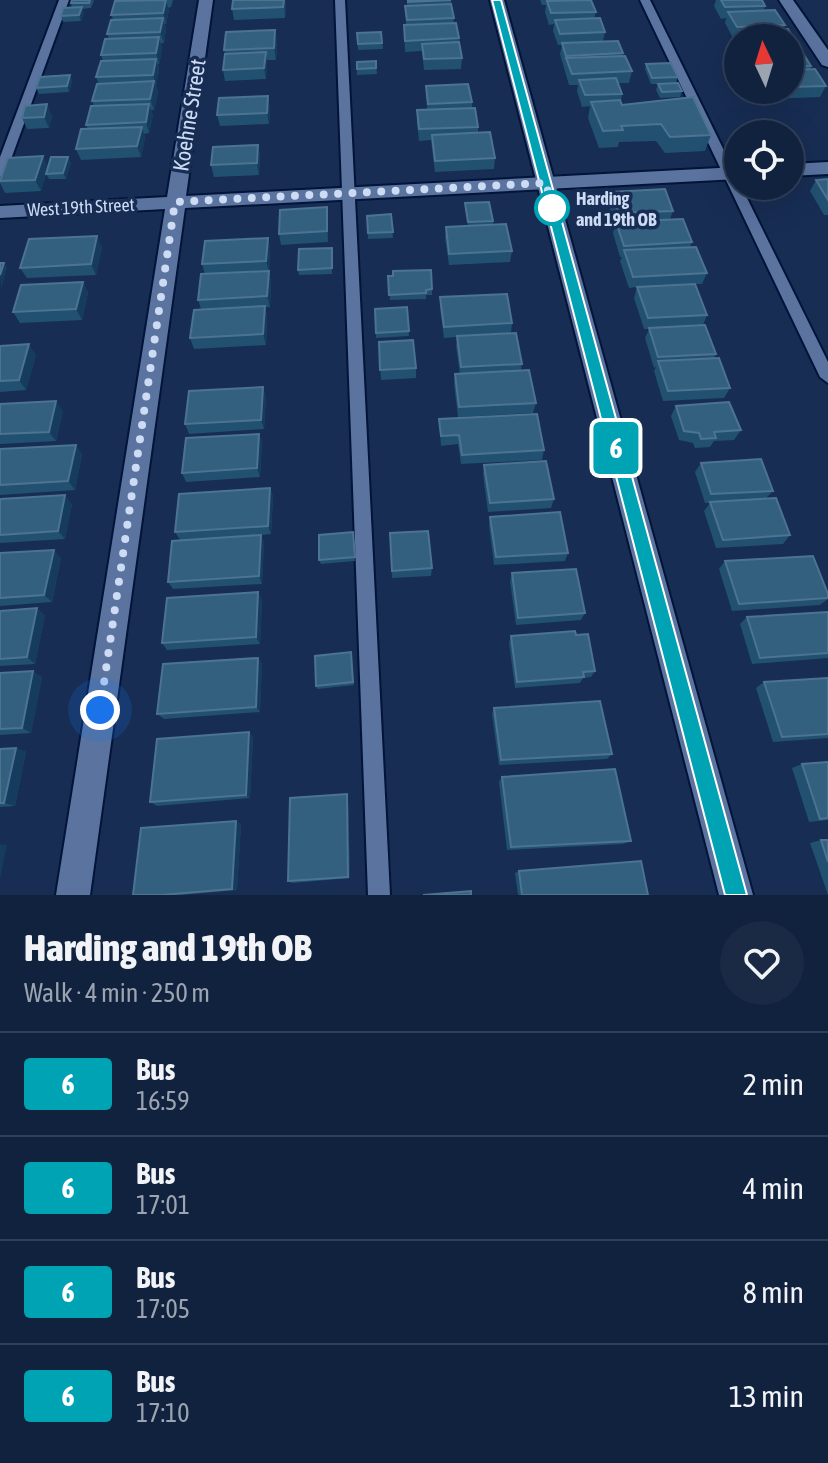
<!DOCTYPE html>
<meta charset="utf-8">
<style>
body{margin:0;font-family:"Asap Condensed",sans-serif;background:#1a2a45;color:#f1f3f6;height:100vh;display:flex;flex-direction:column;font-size:30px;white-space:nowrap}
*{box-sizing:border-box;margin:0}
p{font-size:26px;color:#9ca4b0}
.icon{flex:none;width:44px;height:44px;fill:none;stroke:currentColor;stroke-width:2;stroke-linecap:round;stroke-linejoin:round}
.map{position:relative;height:895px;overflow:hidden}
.details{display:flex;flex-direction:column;background:#11223e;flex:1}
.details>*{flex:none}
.badge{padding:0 16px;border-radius:6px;font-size:28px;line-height:52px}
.needle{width:52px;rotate:356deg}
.buttons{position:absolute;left:724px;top:24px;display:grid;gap:16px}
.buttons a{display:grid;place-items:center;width:80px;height:80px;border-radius:50%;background:#11223e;box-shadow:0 8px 32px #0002,0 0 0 2px #303f58;font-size:40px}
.you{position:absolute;width:40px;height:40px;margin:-20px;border:6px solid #fff;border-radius:50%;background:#1a73e8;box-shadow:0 0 0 12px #1a73e833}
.map>.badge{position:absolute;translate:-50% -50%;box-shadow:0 0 0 4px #fff}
.round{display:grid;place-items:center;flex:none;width:84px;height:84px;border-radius:42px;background:#1a2a45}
.headline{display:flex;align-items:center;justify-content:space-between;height:136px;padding:0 24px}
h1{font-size:38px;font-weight:800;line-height:60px}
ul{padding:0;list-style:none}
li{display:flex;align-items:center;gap:24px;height:104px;padding:0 24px;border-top:2px solid #303f58}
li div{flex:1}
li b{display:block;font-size:30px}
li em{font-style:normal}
li .badge{min-width:88px;font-weight:700;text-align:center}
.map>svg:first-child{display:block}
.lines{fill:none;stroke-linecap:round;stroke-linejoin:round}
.lane-casing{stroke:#021438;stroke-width:4}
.street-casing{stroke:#021438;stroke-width:4}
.secondary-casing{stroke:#021438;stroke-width:4}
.lane{fill:#5a739f;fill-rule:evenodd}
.street{fill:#5a739f;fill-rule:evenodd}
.secondary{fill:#5a739f;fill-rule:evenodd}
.wall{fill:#215070}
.shaded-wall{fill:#153c5e}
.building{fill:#33607e;stroke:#4c7391;stroke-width:2}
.line{fill:#00a3b4;stroke:#fff;stroke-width:2}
.walk{stroke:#cddcf4;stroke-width:8;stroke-dasharray:0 14.4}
.stop-dot{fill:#fff;stroke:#00a3b4;stroke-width:4}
.labels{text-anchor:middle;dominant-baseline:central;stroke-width:7;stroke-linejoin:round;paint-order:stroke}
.far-stop-label{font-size:18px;font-weight:bold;fill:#cddcf4;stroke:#172d53;text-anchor:start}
.far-street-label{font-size:18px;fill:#cddcf4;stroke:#172d53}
.street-label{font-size:22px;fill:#cddcf4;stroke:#172d53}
</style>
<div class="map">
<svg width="828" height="895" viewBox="0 0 828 895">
<rect width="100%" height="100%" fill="#172d53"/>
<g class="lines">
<defs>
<g id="lane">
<polygon points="59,0 69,0 6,173 0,177 0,157"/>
<polygon points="335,0 345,0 390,895 368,895"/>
<polygon points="640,0 650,0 738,179 738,186 741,186 828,362 828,383 820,377"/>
</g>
<g id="street">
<polygon points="199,0 213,0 186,196 738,167 738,179 185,208 90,895 56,895 165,209 0,218 0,206 167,197"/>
<polygon points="779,0 793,0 828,50 828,67 822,65"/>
<polygon points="828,162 828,174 790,176 790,164"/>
</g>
<polygon id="secondary" points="490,0 504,0 753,895 719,895"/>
</defs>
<use href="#lane" class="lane-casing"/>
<use href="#street" class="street-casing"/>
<use href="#secondary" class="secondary-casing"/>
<use href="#lane" class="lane"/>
<use href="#street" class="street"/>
<use href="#secondary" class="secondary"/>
</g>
<g class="wall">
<polygon points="94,0 91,8 82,9 84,13 81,21 63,22 61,16 72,8 71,3"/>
<polygon points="118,0 173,0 171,7 168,8 169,10 166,24 165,24 166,29 164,43 161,43 162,49 159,64 158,64 159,70 156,86 158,93 154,110 151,110 153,115 149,133 144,134 145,138 141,157 81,160 76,149 88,129 86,125 94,106 92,101 99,84 96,77 103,61 101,55 109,39 107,34 113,19 111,15"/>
<polygon points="284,0 285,0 286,4 285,18 234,20 232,9"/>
<polygon points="407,0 451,0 454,23 459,38 462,58 461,69 424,70 422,51 405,52 404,25 406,25 405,6 407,5"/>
<polygon points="540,0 591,0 596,12 594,19 605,32 603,41 623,53 623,56 632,71 629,83 618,83 622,94 621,101 622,105 711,135 705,151 665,153 656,141 619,142 618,147 599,148 588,118 590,106 582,107 577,91 578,85 569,85 560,54 562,45 558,45 553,31 554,24 549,25 545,12 546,5 542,5"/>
<polygon points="716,0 762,0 765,6 764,10 785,25 784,29 798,45 796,50 811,66 810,70 826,86 820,97 769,99 764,90 790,90 790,38 738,38 738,45 736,42 738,38 733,38 725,23 726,18 721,19 714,6"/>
<polygon points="381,32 383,49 358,50 357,33"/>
<polygon points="277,42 276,60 267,60 266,79 225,81 223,70 225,54 224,50"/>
<polygon points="376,61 377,74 357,75 357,62"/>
<polygon points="646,64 678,77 676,83 682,91 680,97 660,98 656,90 658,84 651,84 645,69"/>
<polygon points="70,75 72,81 69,92 39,94 36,88"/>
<polygon points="426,86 472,102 472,108 478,127 478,133 495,158 494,169 435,172 431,140 419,141 417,122 417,110 427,110"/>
<polygon points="270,107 269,124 220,126 217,115"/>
<polygon points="52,116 49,128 27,129 22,118"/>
<polygon points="258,145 260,156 259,175 214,177 211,165"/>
<polygon points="71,162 66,179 49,179 46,174 41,191 5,193 0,183 0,179"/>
<polygon points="828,179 828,215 824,215 810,191 816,180"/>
<polygon points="611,192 673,211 670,219 692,242 690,247 707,273 702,284 696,284 707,315 703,325 716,354 714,358 730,388 724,398 663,401 654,371 656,367 654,368 645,338 649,329 644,329 634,298 637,287 629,288 620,261 622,257 620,257 613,233 615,224 608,203"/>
<polygon points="465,203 493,221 493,225 512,251 510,262 449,265 445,238 446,227 468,226"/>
<polygon points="327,207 328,242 281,245 279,234"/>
<polygon points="391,214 393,238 368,239 367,216"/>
<polygon points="268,238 270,249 269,272 271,282 270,307 265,307 267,317 266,345 194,349 190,338 201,309 198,300 205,274 202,264"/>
<polygon points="102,247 96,275 27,278 20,268"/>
<polygon points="332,253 332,274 299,275 298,270"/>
<polygon points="388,276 432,289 432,295 426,295 426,299 390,300"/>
<polygon points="83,282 88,293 82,320 20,323 13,312"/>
<polygon points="440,297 512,323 511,333 522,364 521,370 536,403 533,413 458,417 454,384 455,374 460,374 456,346 457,337 444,338 440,308"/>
<polygon points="407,307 409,336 376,338 375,309"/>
<polygon points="379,342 416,368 416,378 381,380"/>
<polygon points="0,346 36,355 26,390 0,392"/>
<polygon points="263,387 266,397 264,429 189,434 185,424"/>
<polygon points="0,404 63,411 56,441 0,444"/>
<polygon points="676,406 741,430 734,440 714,441 710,447 695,448 693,443 679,440 671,416"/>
<polygon points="439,419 544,450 542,460 461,464 458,444 441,446"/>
<polygon points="259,434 262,443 260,477 186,482 182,473"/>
<polygon points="0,449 82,454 75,490 0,495"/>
<polygon points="701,463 773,491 766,498 790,535 783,544 716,548 704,511 710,503 705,503 695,472"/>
<polygon points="484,465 554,499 551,508 488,512 483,474"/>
<polygon points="270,488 273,497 271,534 261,535 264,543 262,584 173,589 168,582 180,540 175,532"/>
<polygon points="0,499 72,504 65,539 0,543"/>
<polygon points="490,517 568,553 565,561 494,565 489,525"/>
<polygon points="353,532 355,561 321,564 319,560"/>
<polygon points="390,533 432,568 431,576 392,578"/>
<polygon points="0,553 61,558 52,602 0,606"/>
<polygon points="725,561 828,594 828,599 820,605 732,611 719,569"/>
<polygon points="512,573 585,613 581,620 516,625 510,581"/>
<polygon points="262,599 260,644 167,650 162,643"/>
<polygon points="0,611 45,615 35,664 0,666"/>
<polygon points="828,612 828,658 752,664 740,624 747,617"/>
<polygon points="576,635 595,671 591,677 583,678 580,683 515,688 509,643 511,636"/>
<polygon points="351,656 354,685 317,689 316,686"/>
<polygon points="258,658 262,664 260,712 164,719 157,714"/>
<polygon points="0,673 42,677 31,733 0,735"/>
<polygon points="828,678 828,738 773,742 756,688 764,682"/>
<polygon points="494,708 612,754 607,759 499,765 492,714"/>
<polygon points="249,732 253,737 250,798 157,806 150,802"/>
<polygon points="16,748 26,752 15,806 0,807 0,749"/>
<polygon points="828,762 828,820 809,822 792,768 802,764"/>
<polygon points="502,777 631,841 623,844 507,850 499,782"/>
<polygon points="347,794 348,798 350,878 292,883 288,881"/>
<polygon points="236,821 241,824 237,890 180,895 133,895"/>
<polygon points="821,840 828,840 828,895 810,843"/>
<polygon points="519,871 648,895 518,895 515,873"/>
</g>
<g class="shaded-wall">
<polygon points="166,0 169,10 166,24 163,13"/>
<polygon points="284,0 285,0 286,4 285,18"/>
<polygon points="82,7 84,13 81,21 79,15"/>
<polygon points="163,18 166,29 164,43 160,32"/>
<polygon points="275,30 277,42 276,60 274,48"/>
<polygon points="159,37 162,49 159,64 156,53"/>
<polygon points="266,52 267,63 266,79 264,68"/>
<polygon points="156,59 159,70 156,86 153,75"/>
<polygon points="70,75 72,81 69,92 67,86"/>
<polygon points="154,81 158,93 154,110 150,99"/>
<polygon points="268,96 270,107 269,124 267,113"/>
<polygon points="47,104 52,116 49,128 44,117"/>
<polygon points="149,104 153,115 149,133 146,122"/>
<polygon points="142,127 145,138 141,157 137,146"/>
<polygon points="258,145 260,156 259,175 257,163"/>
<polygon points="43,156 48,167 41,191 35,180"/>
<polygon points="68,157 71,162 66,179 63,173"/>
<polygon points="97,236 102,247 96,275 91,264"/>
<polygon points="268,238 270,249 269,272 271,282 270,307 267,296 269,271 266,261"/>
<polygon points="4,263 7,268 1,289 0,275"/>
<polygon points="83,282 88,293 82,320 76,309"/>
<polygon points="265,306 267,317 266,345 263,334"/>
<polygon points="29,344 36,355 26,390 19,380"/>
<polygon points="263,387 266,397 264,429 261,420"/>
<polygon points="56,401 63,411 56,441 49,432"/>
<polygon points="259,434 262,443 260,477 257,468"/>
<polygon points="76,445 82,454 75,490 68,481"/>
<polygon points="270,488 273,497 271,534 268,526"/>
<polygon points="65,495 72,504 65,539 58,531"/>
<polygon points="261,535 264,543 262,584 259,576"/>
<polygon points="54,550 61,558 52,602 44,595"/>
<polygon points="258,592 262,599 260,644 256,637"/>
<polygon points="37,608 45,615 35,664 27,657"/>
<polygon points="258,658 262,664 260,712 256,707"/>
<polygon points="33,671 42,677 31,733 22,728"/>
<polygon points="249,732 253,737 250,798 246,795"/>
<polygon points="16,748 26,752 15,806 4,803"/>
<polygon points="347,794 348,798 350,878 348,877"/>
<polygon points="236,821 241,824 237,890 232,889"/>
<polygon points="0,844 7,845 0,879"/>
</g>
<g class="building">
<polygon points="72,0 90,0 89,3 71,3"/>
<polygon points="166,0 163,13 111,15 115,1"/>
<polygon points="233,0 284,0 283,7 232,9"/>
<polygon points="408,0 451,0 408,2"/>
<polygon points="591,0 596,12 551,13 547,1"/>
<polygon points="721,0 762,0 765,6 725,7"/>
<polygon points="451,4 454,18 407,20 405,6"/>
<polygon points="82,7 79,15 61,16 63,8"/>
<polygon points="775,10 785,25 737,27 728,12"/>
<polygon points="163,18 160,32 107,34 111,20"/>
<polygon points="600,18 605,32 560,34 555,20"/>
<polygon points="456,23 459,38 405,41 404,25"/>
<polygon points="788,29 798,45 790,45 790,38 745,38 740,31"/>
<polygon points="275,30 274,48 224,50 226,32"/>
<polygon points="381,32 382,43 358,44 357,33"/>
<polygon points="159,37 156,53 101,55 105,39"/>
<polygon points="618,41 623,53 566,56 562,43"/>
<polygon points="459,42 462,58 424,59 422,44"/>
<polygon points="790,50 801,50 811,66 790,67"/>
<polygon points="266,52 264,68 223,70 225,54"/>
<polygon points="625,56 632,71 572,74 566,58"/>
<polygon points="156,59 153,75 96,77 101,61"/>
<polygon points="376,61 376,68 357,69 357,62"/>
<polygon points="671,63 678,77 652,78 646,64"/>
<polygon points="815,69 826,86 790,87 790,70"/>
<polygon points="70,75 67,86 36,88 40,77"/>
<polygon points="616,78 622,94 585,95 579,80"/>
<polygon points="154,81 150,99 92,101 97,84"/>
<polygon points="678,83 682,91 662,92 658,84"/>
<polygon points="468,84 472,102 428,104 426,86"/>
<polygon points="268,96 267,113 217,115 219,98"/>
<polygon points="693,97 711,135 670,137 661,124 621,126 623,130 603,131 591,102 620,100 622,105"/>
<polygon points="47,104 44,117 22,118 25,106"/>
<polygon points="149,104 146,122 86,125 91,106"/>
<polygon points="475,108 478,127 419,129 417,110"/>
<polygon points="142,127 137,146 76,149 81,129"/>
<polygon points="490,132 495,158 435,161 432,135"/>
<polygon points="258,145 257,163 211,165 213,147"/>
<polygon points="43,156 35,180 0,181 8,158"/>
<polygon points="51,157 68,157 63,173 46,174"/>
<polygon points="828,179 828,200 816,180"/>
<polygon points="665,189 673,211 618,213 611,192"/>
<polygon points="489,202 493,221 468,222 465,203"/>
<polygon points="327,207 327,231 279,234 280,210"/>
<polygon points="391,214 393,232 368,233 367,216"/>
<polygon points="683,219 692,242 624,246 616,222"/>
<polygon points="506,224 512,251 449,254 446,227"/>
<polygon points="97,236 91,264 20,268 29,239"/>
<polygon points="268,238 266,261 202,264 205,241"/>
<polygon points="696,247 707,273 633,277 624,250"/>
<polygon points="332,248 332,268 298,270 299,249"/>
<polygon points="0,263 4,263 0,275"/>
<polygon points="431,270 432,289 426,290 426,293 389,295 388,276 393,276 393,271"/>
<polygon points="269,271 267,296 198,300 201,274"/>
<polygon points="83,282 76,309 13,312 21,285"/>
<polygon points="695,284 707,315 648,318 637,287"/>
<polygon points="507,294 512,323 444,327 440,297"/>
<polygon points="265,306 263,334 190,338 194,310"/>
<polygon points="407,307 409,331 376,333 375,309"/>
<polygon points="705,325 716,354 658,357 649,328"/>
<polygon points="516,333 522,364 461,367 457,336"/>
<polygon points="413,340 416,368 380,370 379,342"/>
<polygon points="29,344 19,380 0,381 0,346"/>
<polygon points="719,358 730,388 668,391 658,361"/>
<polygon points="529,370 536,403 459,407 455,374"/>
<polygon points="263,387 261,420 185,424 189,391"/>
<polygon points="56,401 49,432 0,434 0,404"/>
<polygon points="729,402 741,430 714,432 716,438 701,439 699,433 684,431 676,406"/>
<polygon points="537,414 544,450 462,455 459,435 441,436 439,419"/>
<polygon points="259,434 257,468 182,473 186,438"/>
<polygon points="76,445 68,481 0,485 0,449"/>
<polygon points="761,459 773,491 711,494 701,463"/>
<polygon points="546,461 554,499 490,503 484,465"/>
<polygon points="270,488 268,526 175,532 179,494"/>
<polygon points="65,495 58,531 0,535 0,499"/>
<polygon points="776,498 790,535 723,540 710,502"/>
<polygon points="560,512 568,553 496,557 490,517"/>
<polygon points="428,531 432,568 392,571 390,533"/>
<polygon points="353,532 355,557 319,560 319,535"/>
<polygon points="261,535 259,576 168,582 172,541"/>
<polygon points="54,550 44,595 0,598 0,553"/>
<polygon points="813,556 828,594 828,598 739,604 725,561"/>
<polygon points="576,569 585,613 518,618 512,573"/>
<polygon points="258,592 256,637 162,643 167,598"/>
<polygon points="37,608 27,657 0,659 0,611"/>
<polygon points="828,612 828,653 760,658 747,617"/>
<polygon points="575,631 576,635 588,634 595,671 583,672 584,677 517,682 511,636"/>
<polygon points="351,652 353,682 316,686 315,656"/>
<polygon points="258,658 256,707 157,714 163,664"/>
<polygon points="33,671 22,728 0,729 0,673"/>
<polygon points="828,678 828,734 782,737 764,682"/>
<polygon points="600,701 612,754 501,760 494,708"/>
<polygon points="249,732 246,795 150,802 157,739"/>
<polygon points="16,748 4,803 0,803 0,749"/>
<polygon points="828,762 828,818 820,819 802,764"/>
<polygon points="615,769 631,841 511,847 502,777"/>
<polygon points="347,794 348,877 288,881 290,798"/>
<polygon points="236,821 232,889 161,895 133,895 141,828"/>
<polygon points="821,840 828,840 828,862"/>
<polygon points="641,861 648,895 522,895 519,871"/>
<polygon points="471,891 471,895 423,895"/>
</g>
<polygon class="line" points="492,0 501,0 747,895 725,895"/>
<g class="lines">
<polyline class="walk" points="100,710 175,202 546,183 552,208"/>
</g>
<circle class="stop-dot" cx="552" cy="208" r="16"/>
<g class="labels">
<g class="far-stop-label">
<text x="576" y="198">Harding<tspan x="576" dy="21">and 19th OB</tspan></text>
</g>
<g class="far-street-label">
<text transform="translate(81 207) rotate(-3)">West 19th Street</text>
</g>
<g class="street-label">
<text transform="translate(189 115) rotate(-81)">Koehne Street</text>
</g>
</g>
</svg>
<div class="buttons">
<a><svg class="needle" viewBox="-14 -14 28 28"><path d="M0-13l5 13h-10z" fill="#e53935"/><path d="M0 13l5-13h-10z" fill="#9ca4b0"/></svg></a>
<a><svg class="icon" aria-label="locate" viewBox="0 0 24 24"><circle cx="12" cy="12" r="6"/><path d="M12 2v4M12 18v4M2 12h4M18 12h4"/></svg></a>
</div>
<div class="you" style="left:100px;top:710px"></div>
<b class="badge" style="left:616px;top:448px;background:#00a3b4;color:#fff">6</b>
</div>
<section class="details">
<div class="headline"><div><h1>Harding and 19th OB</h1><p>Walk · 4 min · 250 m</p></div><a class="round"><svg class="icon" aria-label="heart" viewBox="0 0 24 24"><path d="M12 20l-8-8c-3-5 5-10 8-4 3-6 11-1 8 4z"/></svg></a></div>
<ul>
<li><span class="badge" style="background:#00a3b4;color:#fff">6</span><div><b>Bus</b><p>16:59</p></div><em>2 min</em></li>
<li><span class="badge" style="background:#00a3b4;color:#fff">6</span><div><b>Bus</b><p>17:01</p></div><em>4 min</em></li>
<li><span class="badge" style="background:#00a3b4;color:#fff">6</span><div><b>Bus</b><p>17:05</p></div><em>8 min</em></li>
<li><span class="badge" style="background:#00a3b4;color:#fff">6</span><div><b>Bus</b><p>17:10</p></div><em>13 min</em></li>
</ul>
</section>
